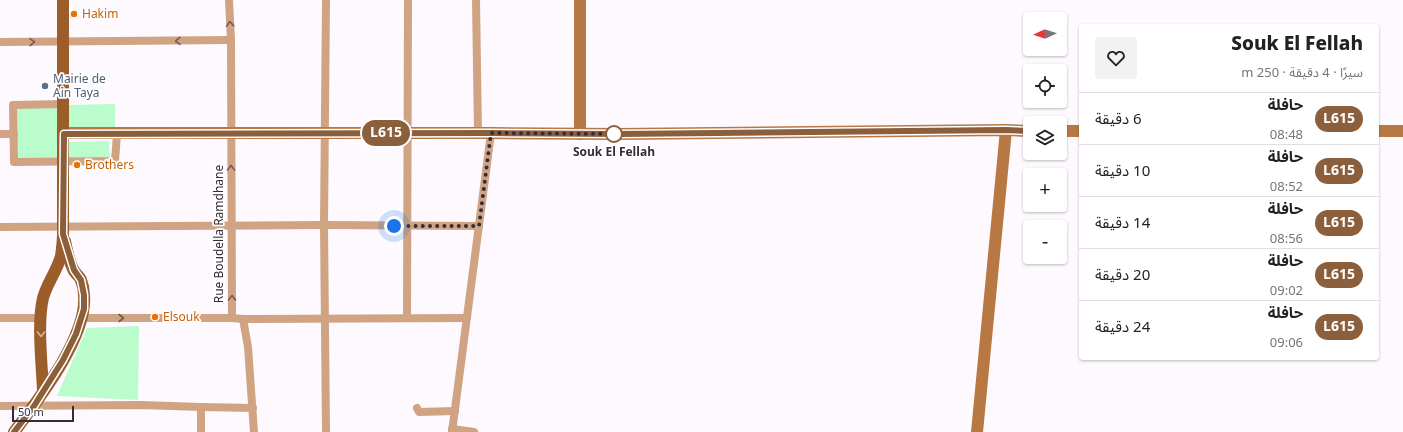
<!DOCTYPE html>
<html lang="ar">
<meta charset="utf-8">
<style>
body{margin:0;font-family:Georgia,"Noto Sans Arabic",serif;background:#f2f2f2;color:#222;direction:rtl;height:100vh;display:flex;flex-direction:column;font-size:15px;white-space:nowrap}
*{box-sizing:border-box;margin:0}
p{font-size:13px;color:#767676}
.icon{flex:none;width:22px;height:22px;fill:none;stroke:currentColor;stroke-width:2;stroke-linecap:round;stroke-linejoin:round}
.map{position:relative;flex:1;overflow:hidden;direction:ltr}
.sheet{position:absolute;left:1079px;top:24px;width:300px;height:336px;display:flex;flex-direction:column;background:#fff;border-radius:4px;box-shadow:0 1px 3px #0004;direction:rtl}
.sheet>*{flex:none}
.badge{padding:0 8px;border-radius:13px;font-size:14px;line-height:26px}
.needle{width:26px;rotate:267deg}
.fabs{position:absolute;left:1023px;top:12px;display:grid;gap:8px}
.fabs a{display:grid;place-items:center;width:44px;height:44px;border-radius:4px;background:#fff;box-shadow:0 1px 3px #0004;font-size:20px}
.scale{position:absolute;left:12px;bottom:10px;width:62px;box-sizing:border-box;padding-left:4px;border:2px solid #342c36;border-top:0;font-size:11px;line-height:14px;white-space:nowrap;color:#342c36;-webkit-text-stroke:3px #fff;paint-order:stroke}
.you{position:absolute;width:20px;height:20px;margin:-10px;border:3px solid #fff;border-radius:50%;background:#1a73e8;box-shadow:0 0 0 6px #1a73e833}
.map>.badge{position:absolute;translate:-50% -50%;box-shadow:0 0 0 2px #fff}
.round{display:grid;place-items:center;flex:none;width:42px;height:42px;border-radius:4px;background:#f2f2f2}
.summary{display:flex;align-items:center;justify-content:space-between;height:68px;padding:0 16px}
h1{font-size:19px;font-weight:800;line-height:30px}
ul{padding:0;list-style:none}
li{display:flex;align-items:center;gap:12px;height:52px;padding:0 16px;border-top:1px solid #e0e0e0}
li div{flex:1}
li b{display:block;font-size:15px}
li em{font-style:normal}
li .badge{min-width:44px;font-weight:700;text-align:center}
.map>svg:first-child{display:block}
.green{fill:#bbfccd}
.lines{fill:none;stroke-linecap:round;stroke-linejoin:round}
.street{stroke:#d0a382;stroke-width:8}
.secondary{stroke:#b87844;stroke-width:12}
.primary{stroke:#9b5d29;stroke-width:12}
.oneway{stroke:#725c54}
.oneway2{stroke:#d2b69f}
.line-casing{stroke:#fff;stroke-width:9}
.line{stroke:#8b5e3c;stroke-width:6}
.walk{stroke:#342c36;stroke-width:4;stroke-dasharray:0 7.2}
.food-dot{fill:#e8710a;stroke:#fff;stroke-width:1.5}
.service-dot{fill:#5c6f8a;stroke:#fff;stroke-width:1.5}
.stop-dot{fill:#fff;stroke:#8b5e3c;stroke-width:2}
.labels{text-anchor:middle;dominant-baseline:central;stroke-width:3.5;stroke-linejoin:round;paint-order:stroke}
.food-label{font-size:12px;fill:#c56008;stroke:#fff;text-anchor:start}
.service-label{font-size:12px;fill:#4e5e75;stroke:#fff;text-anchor:start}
.stop-label{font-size:12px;font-weight:bold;fill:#342c36;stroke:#fff}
.street-label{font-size:12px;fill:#342c36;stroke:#fff}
</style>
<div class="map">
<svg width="1403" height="432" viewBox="0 0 1403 432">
<rect width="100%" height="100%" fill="#fdf9fe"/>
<g class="green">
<polygon points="115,104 115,128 67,128 67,105"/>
<polygon points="57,106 58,159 17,160 16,107"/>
<polygon points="109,141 110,160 66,160 66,142"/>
<polygon points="139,326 138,400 57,396 87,328"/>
</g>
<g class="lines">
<g class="street">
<polyline points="326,0 324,225 326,432"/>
<polyline points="476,0 478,133"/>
<polyline points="0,42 231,40"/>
<polyline points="64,104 13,105 14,162 115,161 117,134"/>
<polyline points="0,134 14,134"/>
<polyline points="0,227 324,225 479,226"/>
<polyline points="0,318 41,318"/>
<polyline points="82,318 232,318 231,40 229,0"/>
<polyline points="232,318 243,319 467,318"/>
<polyline points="407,318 408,0"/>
<polyline points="243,319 248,347 254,432"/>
<polyline points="0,406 141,405 201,407 253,408"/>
<polyline points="417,408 419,412 455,411"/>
<polyline points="452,429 474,432"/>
<polyline points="201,432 201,407"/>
<polyline points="452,432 491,133"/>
</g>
<g class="secondary">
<polyline points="580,0 580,134"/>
<polyline points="1060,131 1081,131"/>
<polyline points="1377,131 1403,131"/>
<polyline points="64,133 491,133 618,134 1006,130 1030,131"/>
<polyline points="977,432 1006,130"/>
</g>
<g class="primary">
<path d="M43,391C42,364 37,324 43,298C47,283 57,271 61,256C62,249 63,241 63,234V0"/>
<path d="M14,432C38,400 88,336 84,295C84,291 83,285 81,280C80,277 76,274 74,271C69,262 67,251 65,241"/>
</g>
</g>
<defs><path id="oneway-chevron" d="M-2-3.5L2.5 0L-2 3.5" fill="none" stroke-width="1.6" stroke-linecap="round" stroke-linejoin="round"/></defs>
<g class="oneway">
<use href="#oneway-chevron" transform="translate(230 24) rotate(-93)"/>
<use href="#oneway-chevron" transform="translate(178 41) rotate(179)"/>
<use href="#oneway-chevron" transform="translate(32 42) rotate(-1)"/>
<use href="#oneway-chevron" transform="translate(231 168) rotate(-91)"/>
<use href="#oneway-chevron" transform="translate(232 298) rotate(-90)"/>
<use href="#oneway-chevron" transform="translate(121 318)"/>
</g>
<use class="oneway2" href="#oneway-chevron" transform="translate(41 334) rotate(89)"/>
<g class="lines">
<defs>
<polyline id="line" points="14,432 34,406 63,360 76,334 84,309 84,295 81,280 74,270 63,234 64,134 491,133 618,134 1006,130 1030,131"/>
</defs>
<use href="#line" class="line-casing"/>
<use href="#line" class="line"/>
<polyline class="walk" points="394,226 479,226 491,133 618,134 614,134"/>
</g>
<g class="food-dot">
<circle cx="74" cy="14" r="4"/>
<circle cx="77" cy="165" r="4"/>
<circle cx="155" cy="317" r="4"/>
</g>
<circle class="service-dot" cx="45" cy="86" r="4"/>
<circle class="stop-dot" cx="614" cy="134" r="8"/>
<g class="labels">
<g class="food-label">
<text x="82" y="14">Hakim</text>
<text x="85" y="165">Brothers</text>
<text x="163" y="317">Elsouk</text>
</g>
<g class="service-label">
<text x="53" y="79">Mairie de<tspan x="53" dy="14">Ain Taya</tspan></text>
</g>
<g class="stop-label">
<text x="614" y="152">Souk El Fellah</text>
</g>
<g class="street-label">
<text transform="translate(219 234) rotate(-90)">Rue Boudella Ramdhane</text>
</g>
</g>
</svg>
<div class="fabs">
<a><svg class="needle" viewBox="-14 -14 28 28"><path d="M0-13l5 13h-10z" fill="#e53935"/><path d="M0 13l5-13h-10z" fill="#767676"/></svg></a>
<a><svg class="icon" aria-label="locate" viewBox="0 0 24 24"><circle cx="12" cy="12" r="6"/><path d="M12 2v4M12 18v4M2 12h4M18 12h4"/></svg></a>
<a><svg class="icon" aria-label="layers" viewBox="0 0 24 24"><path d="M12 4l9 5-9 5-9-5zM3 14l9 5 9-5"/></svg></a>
<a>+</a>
<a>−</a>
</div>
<div class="scale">50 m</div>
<div class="you" style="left:394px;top:226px"></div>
<b class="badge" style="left:386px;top:133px;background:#8b5e3c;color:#fff">L615</b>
<section class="sheet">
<div class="summary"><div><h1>Souk El Fellah</h1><p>سيرًا · 4 دقيقة · 250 m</p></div><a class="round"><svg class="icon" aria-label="heart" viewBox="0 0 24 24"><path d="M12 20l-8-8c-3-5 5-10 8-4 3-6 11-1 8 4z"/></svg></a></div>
<ul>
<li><span class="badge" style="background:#8b5e3c;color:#fff">L615</span><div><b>حافلة</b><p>08:48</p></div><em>6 دقيقة</em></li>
<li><span class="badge" style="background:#8b5e3c;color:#fff">L615</span><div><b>حافلة</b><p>08:52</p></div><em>10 دقيقة</em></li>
<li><span class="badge" style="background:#8b5e3c;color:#fff">L615</span><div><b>حافلة</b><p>08:56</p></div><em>14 دقيقة</em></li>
<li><span class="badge" style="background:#8b5e3c;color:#fff">L615</span><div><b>حافلة</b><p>09:02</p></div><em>20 دقيقة</em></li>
<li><span class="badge" style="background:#8b5e3c;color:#fff">L615</span><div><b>حافلة</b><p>09:06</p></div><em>24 دقيقة</em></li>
</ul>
</section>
</div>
